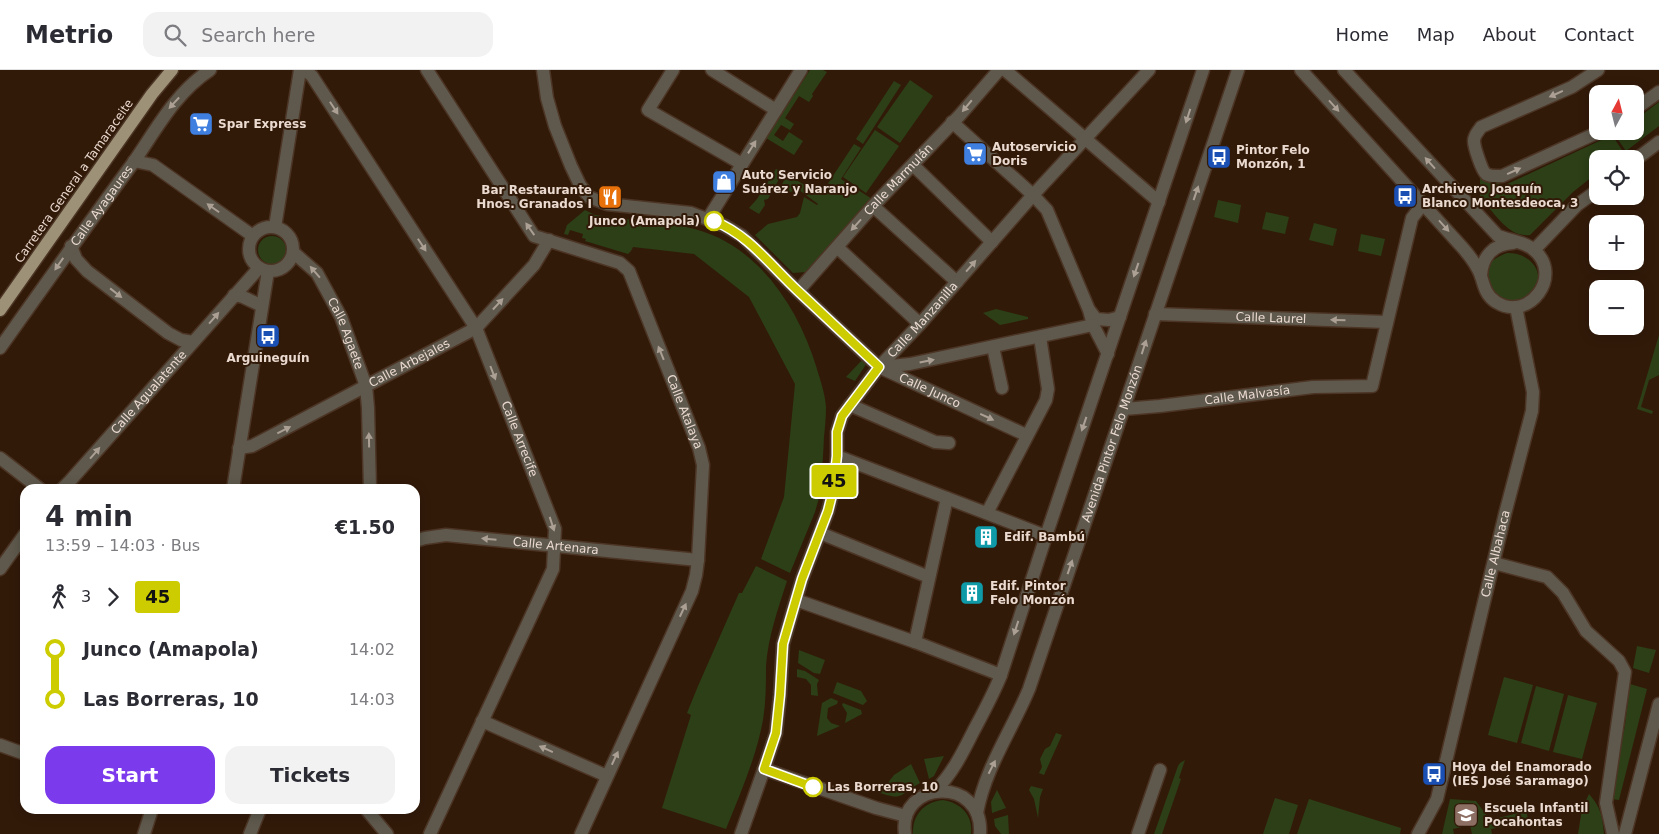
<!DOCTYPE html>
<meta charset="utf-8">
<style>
body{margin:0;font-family:"DejaVu Sans",sans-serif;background:#f2f2f3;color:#2b2b33;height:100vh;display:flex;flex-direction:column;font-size:19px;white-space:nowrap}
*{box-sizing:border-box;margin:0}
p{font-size:16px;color:#7c7c81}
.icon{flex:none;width:28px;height:28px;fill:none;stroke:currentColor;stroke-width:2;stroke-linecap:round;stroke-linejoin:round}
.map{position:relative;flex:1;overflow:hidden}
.panel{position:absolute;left:20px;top:414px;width:400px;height:330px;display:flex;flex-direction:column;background:#fff;border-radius:15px;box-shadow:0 2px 12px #0003}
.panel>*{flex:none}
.badge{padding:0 10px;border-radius:4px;font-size:18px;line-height:32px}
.needle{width:32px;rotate:7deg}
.controls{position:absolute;left:1589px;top:15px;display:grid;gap:10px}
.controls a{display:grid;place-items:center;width:55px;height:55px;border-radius:10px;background:#fff;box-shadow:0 2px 12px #0003;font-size:25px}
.map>.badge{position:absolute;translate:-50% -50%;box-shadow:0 0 0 2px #fff}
.legs{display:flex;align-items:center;gap:8px;height:55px;padding:0 25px;font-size:16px}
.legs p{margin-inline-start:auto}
.summary{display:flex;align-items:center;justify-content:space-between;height:85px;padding:0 25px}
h1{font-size:28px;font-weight:700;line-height:38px}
.cta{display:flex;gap:10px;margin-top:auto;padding:10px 25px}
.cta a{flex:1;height:58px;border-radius:15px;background:#7c3aed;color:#fff;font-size:20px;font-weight:700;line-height:58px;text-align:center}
.cta a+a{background:#f2f2f3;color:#2b2b33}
ul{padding:0 25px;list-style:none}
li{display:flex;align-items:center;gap:18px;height:50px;font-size:19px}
li i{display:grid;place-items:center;width:8px;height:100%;margin:0 6px;background:currentColor}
li i::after{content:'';width:12px;height:12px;margin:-6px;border:4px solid;border-radius:50%;background:#fff}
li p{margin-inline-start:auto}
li:first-child i{background:linear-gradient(#0000 50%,currentColor 0)}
li:last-child i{background:linear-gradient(currentColor 50%,#0000 0)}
header{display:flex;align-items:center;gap:30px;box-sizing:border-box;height:70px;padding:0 25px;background:#fff;border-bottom:1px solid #e1e1e2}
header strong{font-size:24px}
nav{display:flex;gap:28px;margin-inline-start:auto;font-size:18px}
.search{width:350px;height:45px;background:#f2f2f3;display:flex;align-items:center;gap:12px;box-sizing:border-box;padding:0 18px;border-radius:15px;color:#7c7c81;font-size:19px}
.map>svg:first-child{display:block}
.green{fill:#2c3f16}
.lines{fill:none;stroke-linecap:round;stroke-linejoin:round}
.minor-casing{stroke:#4c3525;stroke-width:15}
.major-casing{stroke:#4c3525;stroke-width:15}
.minor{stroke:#5f594d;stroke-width:12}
.major{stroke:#9d9177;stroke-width:12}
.oneway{fill:#aca095}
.line-1-casing{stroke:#fff;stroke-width:11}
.line-1{stroke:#cc0;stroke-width:8}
.stop-1-dot{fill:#fff;stroke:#cc0;stroke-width:2.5}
.labels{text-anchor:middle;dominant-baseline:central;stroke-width:4;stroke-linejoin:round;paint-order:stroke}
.poi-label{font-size:12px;font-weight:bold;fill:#ebdad0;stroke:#321a09;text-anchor:start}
.street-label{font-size:12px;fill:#ebdad0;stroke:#321a09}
.stop-label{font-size:12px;font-weight:bold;fill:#ebdad0;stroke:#321a09;text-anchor:end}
</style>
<header>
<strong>Metrio</strong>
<div class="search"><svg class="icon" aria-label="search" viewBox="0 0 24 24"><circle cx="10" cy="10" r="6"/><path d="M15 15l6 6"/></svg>Search here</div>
<nav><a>Home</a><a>Map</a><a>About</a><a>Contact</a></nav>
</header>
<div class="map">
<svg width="1659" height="764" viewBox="0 0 1659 764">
<rect width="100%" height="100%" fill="#321a09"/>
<g class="green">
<polygon points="810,0 823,0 827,2 812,24 813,26 809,32 799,26 785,48 794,54 790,60 781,55 774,65 783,71 789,62 803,71 794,85 766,68"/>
<polygon points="910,10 933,26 900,73 877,57"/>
<polygon points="894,11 901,15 863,74 856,69"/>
<polygon points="1659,32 1659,56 1626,81 1614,64 1618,61 1635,61 1635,50"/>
<polygon points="875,60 899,76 866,123 843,107"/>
<path d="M1612,65L1624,83L1616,89H1598L1597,103L1573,122L1530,165C1508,168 1493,141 1480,127V107L1498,110L1501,117Z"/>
<polygon points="854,74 861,78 841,109 872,129 806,202 793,203 755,165 768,154 797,147 800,143 804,127 817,135 818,134 799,120 776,125 787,105 821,124"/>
<polygon points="776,99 783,102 768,129 764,130 765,135 759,144 749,138 757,129"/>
<polygon points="1218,130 1241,135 1238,153 1214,147"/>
<path d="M585,140L595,145L686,157C754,170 797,234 816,296C820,309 825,323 826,337C826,347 825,357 824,367C823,388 822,408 819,428L815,442L790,503L761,489L784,427L795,314L749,227L694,184L633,177L631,181L628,184L585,171L586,169L582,168L583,164L570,160L568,165L564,164L567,155Z"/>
<polygon points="1266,142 1289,147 1285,164 1262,159"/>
<polygon points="1314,153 1337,159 1333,176 1309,170"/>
<polygon points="1361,164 1385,169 1381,186 1358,181"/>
<circle cx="272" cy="180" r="14"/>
<path d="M1507,183C1528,182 1547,201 1534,221C1531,226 1523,230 1518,233L1493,226C1487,205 1481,192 1507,183Z"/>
<polygon points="996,239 1028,247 1028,249 1000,255 983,243"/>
<polygon points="1659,265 1659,305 1649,310 1641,337 1653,341 1652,344 1637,339"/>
<polygon points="863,289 867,293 855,311 846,307"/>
<path d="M756,496L787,511C778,539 768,567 766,596C766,614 766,632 763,650C756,688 740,724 726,759L662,738L691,645L687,643L698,616L739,523H742Z"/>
<polygon points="1637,576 1656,580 1649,603 1633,598"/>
<polygon points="799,580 825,590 820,604 814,603 798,593"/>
<polygon points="797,599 805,601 819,610 817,614 818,626 811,625 811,615 806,609 797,607"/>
<polygon points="1504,607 1533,615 1517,673 1488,665"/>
<polygon points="837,612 861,621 867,631 863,635 833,623"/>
<polygon points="1630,614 1647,619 1619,730 1612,729 1611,725 1625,655"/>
<polygon points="1536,616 1564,624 1549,681 1521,673"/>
<polygon points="1568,625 1597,633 1582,689 1553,682"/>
<polygon points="831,628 838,631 837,634 828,638 827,648 831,653 840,656 817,666 822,633"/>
<polygon points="843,633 861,640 862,644 845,653 847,643 842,635"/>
<polygon points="1056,663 1062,665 1044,705 1039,703 1042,697 1040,689 1045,679 1050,676"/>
<polygon points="944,686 934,706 929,709 924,689"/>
<polygon points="1185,690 1179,708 1181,709 1162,764 1154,764 1178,696 1180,693"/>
<path d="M911,694L920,713C900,724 904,731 880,723L894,705Z"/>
<polygon points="1031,716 1043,719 1040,727 1038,748 1034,729 1029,720"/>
<polygon points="997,720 1006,738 992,743 991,732"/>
<path d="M1589,724C1601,738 1602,745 1604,764H1578L1582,739Z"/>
<polygon points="1275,728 1298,735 1289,764 1263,764"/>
<polygon points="1309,729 1401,758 1400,764 1297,764"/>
<polygon points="1450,729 1476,731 1490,750 1526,741 1529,752 1491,759 1492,764 1472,764 1470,755 1453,759 1454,764 1442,764"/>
<path d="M943,730C961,733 973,745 971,764H913C912,745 924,732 943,730Z"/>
<polygon points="1008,745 1009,764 1001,764 995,756 994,749"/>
</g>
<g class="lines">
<defs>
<g id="minor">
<path id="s1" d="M305,0L312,6L476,258L555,459L553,499L430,764"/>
<path id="s2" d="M427,0L534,166L620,193L629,201L699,378L703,395L698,490L696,505L692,521L581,764"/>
<path id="s3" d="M543,0L547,28L555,56L571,96L580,115L589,127L607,134L691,143L725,156L742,166L798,221L879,297L1026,365"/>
<polyline points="673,0 648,40 742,94"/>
<polyline points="712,0 776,40"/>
<polyline points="1005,0 1159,132"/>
<path d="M1301,0L1462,177C1470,186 1477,195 1481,206C1484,216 1486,226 1496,232C1529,253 1564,205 1534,180C1525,172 1509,170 1498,166L1344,0"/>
<path d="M1598,0L1572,17L1481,57C1478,62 1474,65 1474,71C1474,77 1482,101 1486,104C1491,107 1497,106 1502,106L1601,61"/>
<polyline points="1635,39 1659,22"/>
<polyline points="952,52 1033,125 1047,140 1089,240 1093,255 1108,284"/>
<polyline points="1635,90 1659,72"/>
<polyline points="134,91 153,95 253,166"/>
<polyline points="913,95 992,172"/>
<polyline points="873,136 957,212"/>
<polyline points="708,149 801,0"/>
<circle cx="271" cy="179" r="22"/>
<polyline points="275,157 300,0"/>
<polyline points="71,176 76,189 87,201 168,263 181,270 193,272"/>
<polyline points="837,177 920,254"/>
<polyline points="1534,180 1577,135 1598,120"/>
<path id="s4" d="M293,182L317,203L341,247L366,316L368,338L370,419"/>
<path d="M1481,206C1482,187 1493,174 1513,173"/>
<path id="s5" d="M798,221L873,136L960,45L999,0"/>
<polyline points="234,225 243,227 262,236"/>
<polyline points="1090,241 1096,249 1109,250 1120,247"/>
<path id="s6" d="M1155,244L1387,252"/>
<polyline points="993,277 1002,318"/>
<path id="s7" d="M0,278C44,216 88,154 133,93C156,60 175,23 210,0"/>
<polyline points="881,297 910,294 1093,255"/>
<polyline points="850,335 935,372 949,373"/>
<path id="s8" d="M1124,339L1160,336L1313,317L1372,316L1412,148L1424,133"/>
<path id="s9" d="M239,378L252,376L476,258L534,195L549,170"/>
<polyline points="837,386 1046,466"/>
<polyline points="0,388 40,419"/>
<path id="s10" d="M62,419L70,411L259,198"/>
<polyline points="233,419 268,201"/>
<polyline points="987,443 1046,330 1048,319 1040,267"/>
<polyline points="820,463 929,507"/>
<path id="s11" d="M415,471L425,468L446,465L698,490"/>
<polyline points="1494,493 1547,507 1563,523 1586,561 1619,591 1625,602 1606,733 1613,764"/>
<polyline points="0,499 25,464"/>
<polyline points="796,530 915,572 1001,605"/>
<polyline points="915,572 947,428"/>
<polyline points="482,651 607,706"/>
<polyline points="0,675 25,684"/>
<polyline points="764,699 876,738 906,746"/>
<path d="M935,721C952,704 962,684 973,662C983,643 993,625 1001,605L1046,466L1203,0"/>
<polyline points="366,739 387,764"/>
<path id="s12" d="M977,743C985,698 1012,660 1029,619L1238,0"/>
<polyline points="144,764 152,739"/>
<polyline points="250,764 260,739"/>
<path id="s13" d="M741,764L764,699L776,663L780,625L783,574L802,509L828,441L833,421L837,386V362L842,346L879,297L920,254L1033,125L1149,0"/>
<path d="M905,764C897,710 984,705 980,764"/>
<polyline points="1138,764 1160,700"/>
<path id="s14" d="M1418,764L1437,729L1505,444L1532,341L1533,322L1516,237"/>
<polyline points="1625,764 1659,634"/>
</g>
<polyline id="major" points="0,240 152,24 172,0"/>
</defs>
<use href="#minor" class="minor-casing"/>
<use href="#major" class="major-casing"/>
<use href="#minor" class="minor"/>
<use href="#major" class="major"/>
</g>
<defs><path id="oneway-solid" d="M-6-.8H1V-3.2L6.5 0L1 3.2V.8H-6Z" transform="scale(1.25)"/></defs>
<g class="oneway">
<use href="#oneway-solid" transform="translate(1556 24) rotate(156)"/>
<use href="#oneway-solid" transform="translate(174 33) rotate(133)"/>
<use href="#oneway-solid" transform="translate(967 36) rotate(130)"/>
<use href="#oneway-solid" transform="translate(1334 36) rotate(48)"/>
<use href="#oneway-solid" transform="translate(334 38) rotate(57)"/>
<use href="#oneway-solid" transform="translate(1188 46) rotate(108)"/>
<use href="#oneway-solid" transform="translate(752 77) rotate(-58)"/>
<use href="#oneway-solid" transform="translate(1430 93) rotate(-132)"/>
<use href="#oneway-solid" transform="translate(1514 101) rotate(-24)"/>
<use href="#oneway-solid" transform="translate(1196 123) rotate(-71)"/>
<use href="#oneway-solid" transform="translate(213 138) rotate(-145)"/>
<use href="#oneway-solid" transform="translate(856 155) rotate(132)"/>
<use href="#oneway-solid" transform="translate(1444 156) rotate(48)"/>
<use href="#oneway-solid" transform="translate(530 159) rotate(-125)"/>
<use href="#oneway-solid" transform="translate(422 175) rotate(57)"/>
<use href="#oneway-solid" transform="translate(59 194) rotate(125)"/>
<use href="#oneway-solid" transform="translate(971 196) rotate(-49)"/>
<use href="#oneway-solid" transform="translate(1136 200) rotate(109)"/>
<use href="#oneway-solid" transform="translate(315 202) rotate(-131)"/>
<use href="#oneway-solid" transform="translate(116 223) rotate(38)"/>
<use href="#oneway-solid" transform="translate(498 234) rotate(-47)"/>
<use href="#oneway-solid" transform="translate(214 248) rotate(-49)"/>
<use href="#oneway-solid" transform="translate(1338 250) rotate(-178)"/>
<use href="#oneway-solid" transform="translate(1144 277) rotate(-72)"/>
<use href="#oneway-solid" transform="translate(661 283) rotate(-112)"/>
<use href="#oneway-solid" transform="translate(927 291) rotate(-11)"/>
<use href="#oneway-solid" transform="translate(493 303) rotate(69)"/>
<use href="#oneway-solid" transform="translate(987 347) rotate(25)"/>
<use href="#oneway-solid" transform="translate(1084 354) rotate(109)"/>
<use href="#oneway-solid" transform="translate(284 360) rotate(-27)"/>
<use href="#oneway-solid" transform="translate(369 370) rotate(-91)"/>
<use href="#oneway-solid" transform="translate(95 383) rotate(-49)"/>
<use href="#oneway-solid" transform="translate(552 454) rotate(72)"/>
<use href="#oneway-solid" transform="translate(489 469) rotate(-175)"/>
<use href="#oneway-solid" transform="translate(1070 497) rotate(-71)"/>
<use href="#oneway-solid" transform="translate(683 540) rotate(-65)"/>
<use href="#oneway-solid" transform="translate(1016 558) rotate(108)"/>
<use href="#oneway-solid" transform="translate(546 679) rotate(-156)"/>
<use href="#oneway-solid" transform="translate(615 688) rotate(-65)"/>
<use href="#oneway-solid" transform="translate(992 697) rotate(-63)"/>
</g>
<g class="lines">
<defs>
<path id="line-1" d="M714,151C749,165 770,195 798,221C825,246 852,272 879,297L842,346L837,362V386L833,421L828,441L802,509L783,574L780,625L776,663L764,699L813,717"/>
</defs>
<use href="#line-1" class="line-1-casing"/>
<use href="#line-1" class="line-1"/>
</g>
<defs>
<symbol id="supermarket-square" viewBox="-11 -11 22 22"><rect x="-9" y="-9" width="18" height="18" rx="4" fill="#3f7fe0" stroke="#321a09"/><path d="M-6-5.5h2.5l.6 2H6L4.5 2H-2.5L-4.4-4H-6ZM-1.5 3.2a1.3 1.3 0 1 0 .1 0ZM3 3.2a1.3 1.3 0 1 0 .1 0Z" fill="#fff"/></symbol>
<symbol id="bus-square" viewBox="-11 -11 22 22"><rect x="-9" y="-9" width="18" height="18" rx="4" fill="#1a4fb4" stroke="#321a09"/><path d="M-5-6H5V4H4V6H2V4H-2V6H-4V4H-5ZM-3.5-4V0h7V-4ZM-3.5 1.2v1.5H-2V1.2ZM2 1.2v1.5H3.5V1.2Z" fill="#fff"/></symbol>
<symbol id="shop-square" viewBox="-11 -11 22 22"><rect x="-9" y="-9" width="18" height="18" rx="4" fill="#3f7fe0" stroke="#321a09"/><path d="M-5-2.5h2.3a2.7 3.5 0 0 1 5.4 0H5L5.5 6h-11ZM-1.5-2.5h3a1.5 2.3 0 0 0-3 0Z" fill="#fff"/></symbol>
<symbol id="restaurant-square" viewBox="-11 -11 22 22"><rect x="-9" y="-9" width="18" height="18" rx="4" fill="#e8710a" stroke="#321a09"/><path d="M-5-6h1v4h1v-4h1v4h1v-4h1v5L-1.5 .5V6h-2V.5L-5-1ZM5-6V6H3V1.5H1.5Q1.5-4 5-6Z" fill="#fff"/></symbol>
<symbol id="building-square" viewBox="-11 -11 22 22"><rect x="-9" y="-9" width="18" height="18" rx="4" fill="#0f9aa8" stroke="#321a09"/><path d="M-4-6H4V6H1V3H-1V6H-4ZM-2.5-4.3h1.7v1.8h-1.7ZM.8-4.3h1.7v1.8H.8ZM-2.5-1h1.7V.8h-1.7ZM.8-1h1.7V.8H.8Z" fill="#fff"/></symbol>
<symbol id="school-square" viewBox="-11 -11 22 22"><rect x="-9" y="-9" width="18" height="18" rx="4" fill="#8d6e63" stroke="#321a09"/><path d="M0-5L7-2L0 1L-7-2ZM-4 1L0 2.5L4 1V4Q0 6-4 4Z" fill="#fff"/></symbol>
</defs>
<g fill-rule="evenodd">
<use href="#supermarket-square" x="187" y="40" width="28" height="28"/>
<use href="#supermarket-square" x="961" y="70" width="28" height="28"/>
<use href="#bus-square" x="1205" y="73" width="28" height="28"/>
<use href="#shop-square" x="710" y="98" width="28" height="28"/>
<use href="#bus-square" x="1391" y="112" width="28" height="28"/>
<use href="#restaurant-square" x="596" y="113" width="28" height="28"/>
<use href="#bus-square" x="254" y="252" width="28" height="28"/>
<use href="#building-square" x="972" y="453" width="28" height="28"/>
<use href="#building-square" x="958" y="509" width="28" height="28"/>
<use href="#bus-square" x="1420" y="690" width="28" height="28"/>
<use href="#school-square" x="1452" y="731" width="28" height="28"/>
</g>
<g class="stop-1-dot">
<circle cx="714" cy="151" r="9"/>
<circle cx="813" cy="717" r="9"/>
</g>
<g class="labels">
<g class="poi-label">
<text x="218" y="54">Spar Express</text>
<text x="992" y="77">Autoservicio<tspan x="992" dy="14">Doris</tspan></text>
<text x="1236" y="80">Pintor Felo<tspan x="1236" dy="14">Monzón, 1</tspan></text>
<text x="742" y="105">Auto Servicio<tspan x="742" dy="14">Suárez y Naranjo</tspan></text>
<text x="1422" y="119">Archivero Joaquín<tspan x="1422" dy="14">Blanco Montesdeoca, 3</tspan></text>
<text x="592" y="120" text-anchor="end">Bar Restaurante<tspan x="592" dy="14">Hnos. Granados I</tspan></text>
<text x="268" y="288" text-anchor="middle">Arguineguín</text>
<text x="1004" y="467">Edif. Bambú</text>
<text x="990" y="516">Edif. Pintor<tspan x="990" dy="14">Felo Monzón</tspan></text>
<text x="1452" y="697">Hoya del Enamorado<tspan x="1452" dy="14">(IES José Saramago)</tspan></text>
<text x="1484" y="738">Escuela Infantil<tspan x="1484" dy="14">Pocahontas</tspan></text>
</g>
<g class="street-label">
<text stroke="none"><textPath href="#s5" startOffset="150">Calle Marmulán</textPath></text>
<text transform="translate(74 111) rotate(-55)">Carretera General a Tamaraceite</text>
<text stroke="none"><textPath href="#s7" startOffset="175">Calle Ayagaures</textPath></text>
<text stroke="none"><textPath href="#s6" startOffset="116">Calle Laurel</textPath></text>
<text stroke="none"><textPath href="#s13" startOffset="559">Calle Manzanilla</textPath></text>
<text stroke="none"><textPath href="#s4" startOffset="99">Calle Agaete</textPath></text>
<text stroke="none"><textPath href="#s9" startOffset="191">Calle Arbejales</textPath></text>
<text stroke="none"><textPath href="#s3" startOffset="542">Calle Junco</textPath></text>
<text stroke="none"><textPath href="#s10" startOffset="130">Calle Agualatente</textPath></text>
<text stroke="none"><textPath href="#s8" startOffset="124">Calle Malvasía</textPath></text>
<text stroke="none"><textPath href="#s2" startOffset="451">Calle Atalaya</textPath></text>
<text stroke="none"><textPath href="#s1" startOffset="429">Calle Arrecife</textPath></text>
<text stroke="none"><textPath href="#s12" startOffset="394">Avenida Pintor Felo Monzón</textPath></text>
<text stroke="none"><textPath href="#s11" startOffset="142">Calle Artenara</textPath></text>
<text stroke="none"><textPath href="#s14" startOffset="292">Calle Albahaca</textPath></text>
</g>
<g class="stop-label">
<text x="700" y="151">Junco (Amapola)</text>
<text x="827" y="717" text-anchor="start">Las Borreras, 10</text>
</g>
</g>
</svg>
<div class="controls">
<a><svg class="needle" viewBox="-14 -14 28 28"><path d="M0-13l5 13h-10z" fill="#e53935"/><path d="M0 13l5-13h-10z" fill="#7c7c81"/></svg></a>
<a><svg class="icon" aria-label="locate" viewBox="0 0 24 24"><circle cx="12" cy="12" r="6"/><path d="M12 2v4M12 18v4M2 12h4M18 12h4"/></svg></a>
<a>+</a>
<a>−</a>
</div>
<b class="badge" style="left:834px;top:411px;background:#cc0;color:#111">45</b>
<section class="panel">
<div class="summary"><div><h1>4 min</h1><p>13:59 – 14:03 · Bus</p></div><b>€1.50</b></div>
<div class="legs"><svg class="icon" aria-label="walk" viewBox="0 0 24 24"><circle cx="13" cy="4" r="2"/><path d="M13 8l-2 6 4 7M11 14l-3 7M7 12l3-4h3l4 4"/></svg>3<svg class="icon" aria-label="forward" viewBox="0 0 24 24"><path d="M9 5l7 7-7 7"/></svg><b class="badge" style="background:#cc0;color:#111">45</b></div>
<ul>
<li><i style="color:#cc0"></i><b>Junco (Amapola)</b><p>14:02</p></li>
<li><i style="color:#cc0"></i><b>Las Borreras, 10</b><p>14:03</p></li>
</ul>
<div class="cta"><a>Start</a><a>Tickets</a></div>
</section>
</div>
